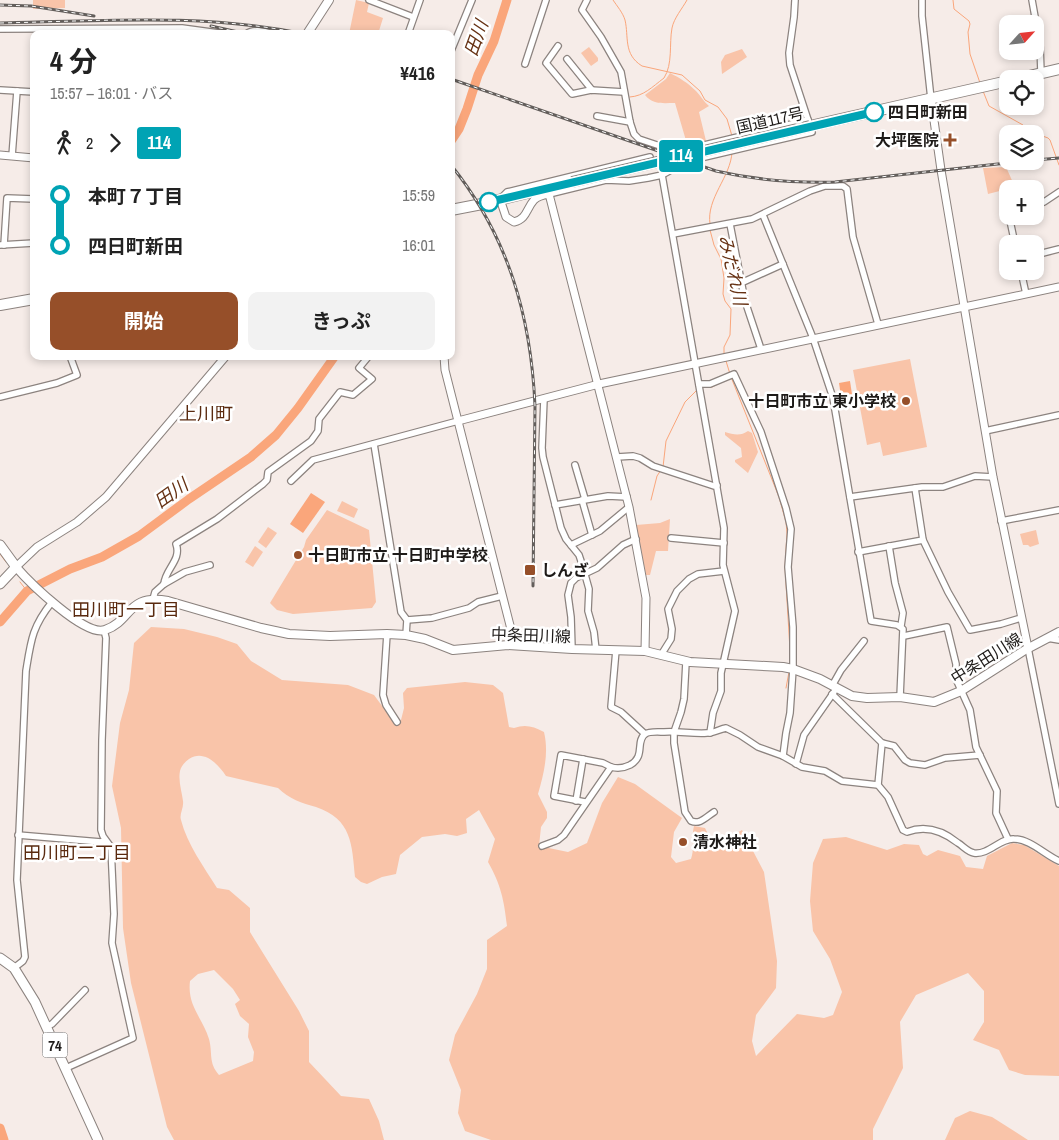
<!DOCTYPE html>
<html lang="ja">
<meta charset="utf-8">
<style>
body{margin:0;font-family:"Archivo Narrow","Noto Sans JP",sans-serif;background:#f2f2f2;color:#222;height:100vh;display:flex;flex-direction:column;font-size:19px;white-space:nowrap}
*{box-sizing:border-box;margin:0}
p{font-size:16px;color:#767676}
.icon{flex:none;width:28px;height:28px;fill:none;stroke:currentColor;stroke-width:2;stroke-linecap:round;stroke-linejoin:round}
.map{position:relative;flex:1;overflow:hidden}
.panel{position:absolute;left:30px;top:30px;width:425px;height:330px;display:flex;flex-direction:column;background:#fff;border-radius:10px;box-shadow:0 2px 8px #0003}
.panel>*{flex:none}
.badge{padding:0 10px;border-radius:4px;font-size:18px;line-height:32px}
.needle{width:32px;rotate:63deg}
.controls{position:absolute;left:999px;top:15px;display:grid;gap:10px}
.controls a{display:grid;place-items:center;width:45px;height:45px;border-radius:10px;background:#fff;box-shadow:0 2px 8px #0003;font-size:25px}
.map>.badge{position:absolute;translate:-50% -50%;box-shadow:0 0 0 2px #fff}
.legs{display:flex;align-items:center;gap:8px;height:55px;padding:0 20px;font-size:16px}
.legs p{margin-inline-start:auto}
.head{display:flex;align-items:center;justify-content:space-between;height:85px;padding:0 20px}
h1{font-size:28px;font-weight:700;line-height:38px}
.primary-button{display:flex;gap:10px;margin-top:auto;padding:10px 20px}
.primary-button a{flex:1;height:58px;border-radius:10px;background:#964f29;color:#fff;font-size:20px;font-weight:700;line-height:58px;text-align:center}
.primary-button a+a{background:#f2f2f2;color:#222}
ul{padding:0 20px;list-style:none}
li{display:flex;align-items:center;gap:18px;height:50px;font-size:19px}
li i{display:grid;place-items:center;width:8px;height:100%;margin:0 6px;background:currentColor}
li i::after{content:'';width:12px;height:12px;margin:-6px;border:4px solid;border-radius:50%;background:#fff}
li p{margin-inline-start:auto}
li:first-child i{background:linear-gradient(#0000 50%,currentColor 0)}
li:last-child i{background:linear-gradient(currentColor 50%,#0000 0)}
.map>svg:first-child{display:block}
.green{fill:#f9c4a9;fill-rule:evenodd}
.water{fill:#faa67b}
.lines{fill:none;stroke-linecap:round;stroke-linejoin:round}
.stream{stroke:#faa67b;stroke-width:1}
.river{stroke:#faa67b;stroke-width:9}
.minor-casing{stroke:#8c837f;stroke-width:8}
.tertiary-casing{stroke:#8c837f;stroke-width:9}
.secondary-casing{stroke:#8c837f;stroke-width:10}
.primary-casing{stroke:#8c837f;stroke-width:11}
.trunk-casing{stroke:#8c837f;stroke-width:12}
.minor{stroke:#fff;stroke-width:5.5}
.tertiary{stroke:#fff;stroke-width:7}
.secondary{stroke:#fff;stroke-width:8}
.primary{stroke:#fff;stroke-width:9}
.trunk{stroke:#fff;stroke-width:10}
.rail-casing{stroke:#635e5b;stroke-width:3}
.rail{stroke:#fff;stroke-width:1;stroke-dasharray:4;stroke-linecap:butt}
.trunk-bridge-casing{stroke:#8c837f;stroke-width:12;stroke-linecap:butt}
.trunk-bridge{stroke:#fff;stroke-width:10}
.line-1-casing{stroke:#fff;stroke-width:11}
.line-1{stroke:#00a3b4;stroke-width:8}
.stop-1-dot{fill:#fff;stroke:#00a3b4;stroke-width:2.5}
.poi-dot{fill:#964f29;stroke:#fff;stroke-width:2}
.labels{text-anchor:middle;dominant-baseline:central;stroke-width:5;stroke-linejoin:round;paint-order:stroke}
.shield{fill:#fff;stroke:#625f5e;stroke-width:1}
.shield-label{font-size:15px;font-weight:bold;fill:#1e1b19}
.stop-label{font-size:16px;font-weight:bold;fill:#1e1b19;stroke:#fff;text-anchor:start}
.street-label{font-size:16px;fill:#1e1b19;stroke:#fff}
.poi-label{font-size:16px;font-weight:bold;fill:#1e1b19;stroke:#fff;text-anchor:start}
.water-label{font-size:18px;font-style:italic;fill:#663113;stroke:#fff}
.neighbourhood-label{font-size:18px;fill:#5a2a0f;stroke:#fff}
</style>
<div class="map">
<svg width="1059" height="1140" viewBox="0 0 1059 1140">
<rect width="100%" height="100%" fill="#f6ece8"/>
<g class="green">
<polygon points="33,0 65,0 65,8 33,9"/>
<polygon points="356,0 369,3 367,12 383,18 378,34 349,34"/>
<polygon points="589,47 598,58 598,61 591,66 581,53"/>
<polygon points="742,49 747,57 722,74 721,62 725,55"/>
<path d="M670,73C680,78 688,83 696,91C701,96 704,102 709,106L699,112L706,141L687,144L675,103C663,103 653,105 645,95L666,79Z"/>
<polygon points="1006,167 1015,187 988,194 983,168"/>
<polygon points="910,359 927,447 883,456 880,442 867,445 853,370"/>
<path d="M748,431L752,433L758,452L748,473L735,462V460L742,457L741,448L725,435V432C734,435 741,436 748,431Z"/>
<polygon points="342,501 358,509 354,518 337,511"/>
<polygon points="327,510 369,530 376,602 372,608 293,614 277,610 270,603 304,547 306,540"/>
<polygon points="670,519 668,551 656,551 650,575 646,575 636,525 660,523"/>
<polygon points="268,527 277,533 266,548 258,542"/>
<polygon points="1036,530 1039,544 1030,547 1028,545 1023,545 1020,534"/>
<polygon points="255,546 263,552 253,567 245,562"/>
<path d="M151,627L184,629L217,637L237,644L251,661L282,680L348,685L374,695L394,722L401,720L404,708L403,693L407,688L465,682L493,685L503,693L509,727L514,728C525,724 533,726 544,732C549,753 544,773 538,794L547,812V818L541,827L539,846L568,852L587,843L602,803L618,777L635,784L682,818L674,832L671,857L676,863L691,859C695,847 691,838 694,826L705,828L710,838L715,843H719L742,830L764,872L777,961L776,988L756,1015L752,1041L756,1056L797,1014L824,1018L833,1015L842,992L830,959L813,931L810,901L813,863L823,839L846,837L887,850L904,844L919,845L923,854L927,856L938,850L960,856L966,867L983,869L987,856L1012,843L1024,845L1059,866V1076L1025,1075L1009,1070L999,1050L973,1040L984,1022V991L968,973L916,995L900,1022L903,1068L873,1129V1140H491L465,1131L458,1113L461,1090L449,1060L455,1035L477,994L487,969V940L507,926C504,900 501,885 488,862L495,839L479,810L466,819L467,833L457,836L445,834L422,837L400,855L396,874L382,877L367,884L361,882L355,877C352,845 352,819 316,807C302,803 289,799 278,788L226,776C218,764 204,749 189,759C185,762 181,766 180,771C178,781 182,792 183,801C184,808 179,814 181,820C187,844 204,867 217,888L229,890L250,908V932L299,1011L309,1031V1062L341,1096L369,1099L379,1121L384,1140H174L167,1127L131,983L123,928L121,828L112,786L120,723L129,690L134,643ZM214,970L233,989L240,1000L235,1004L240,1016L249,1024L248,1037L254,1052L253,1061L219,1075C208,1062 213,1054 209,1039C202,1017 187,1006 190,981L198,974Z"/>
<polygon points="970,1111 992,1117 1028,1140 945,1140 955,1118"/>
</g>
<g class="water">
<polygon points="850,381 853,401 842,403 839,383"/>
<polygon points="311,493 325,502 303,533 290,524"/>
</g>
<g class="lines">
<g class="stream">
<path d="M613,0C617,6 623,13 625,20C629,37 623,54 642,66L682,75L700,91L705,100L718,107L727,119L732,136"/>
<polyline points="953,0 954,9 969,21 970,24 968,32 970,54 980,83"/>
<polyline points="983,91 989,106 1023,125 1029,131 1048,138 1050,140 1059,165"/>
<path d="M630,97C644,96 652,87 664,78C673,64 669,44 672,28C674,18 682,9 687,0"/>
<path d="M710,224C706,198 731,177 732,152"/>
<polyline points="710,230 714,245 721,259 724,278 723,294 725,301 731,309 730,335 724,347 724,355"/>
<polyline points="726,361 730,374"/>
<polyline points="731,377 779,497 786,522 787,533 785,567 790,650"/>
<polyline points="702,387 712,387 722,382"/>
<polyline points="663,467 666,441 685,402 697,390"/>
<polyline points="651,500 657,476 661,470"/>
<polyline points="0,554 6,562"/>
<polyline points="20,582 27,591"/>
<polyline points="786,688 789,672"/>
</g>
<g class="river">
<polyline points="451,141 459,129 467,109 478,75 494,41 507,0"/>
<polyline points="0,622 27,591 70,569 102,557 139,536 189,499 251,457 276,435 298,408 335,356"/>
<polyline points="0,1128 4,1140"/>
</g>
<defs>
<g id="minor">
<polyline points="369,0 413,17"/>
<polyline points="587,0 582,10 601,37 621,72 630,122 634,134 639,139 669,149 692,148 808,120"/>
<polyline points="922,0 922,16 931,99"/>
<polyline points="1032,0 1040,45 1041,73"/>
<polyline points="0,29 182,28 226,34"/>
<path d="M246,34C255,28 265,32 275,34"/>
<polyline points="408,34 420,0"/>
<polyline points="558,46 546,63 572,94 591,90 624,92"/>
<polyline points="451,51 472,0"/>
<polyline points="567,59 592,90"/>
<polyline points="525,64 546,0"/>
<polyline points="0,90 34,92"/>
<polyline points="597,116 630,122"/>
<polyline points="12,156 17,91"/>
<polyline points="692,160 812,132 790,65 789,53 794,17 795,0"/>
<polyline points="662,175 724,528 723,565 735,611 721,673 721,691 713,713 710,733"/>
<polyline points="549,194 606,180 629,181 648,178 662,175 678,166"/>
<polyline points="500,199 507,192 650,157"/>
<polyline points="1035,204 1044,202 1059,192"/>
<polyline points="763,215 813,338 833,398 871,621 897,625 903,629 900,697"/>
<polyline points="1009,216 1015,244"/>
<polyline points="730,224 745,301 761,349"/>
<polyline points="673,234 752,219 810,191 825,186 843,186 847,189 853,237 878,324"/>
<polyline points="0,245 34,243"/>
<polyline points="4,245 7,198 34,199"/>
<polyline points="1035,255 1059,249"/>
<polyline points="1021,271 1026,294"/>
<polyline points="741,283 783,264"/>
<polyline points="699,384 710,384 734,374 761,432 786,508 791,529 788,567 793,627 793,669 790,713 786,733 783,756"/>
<polyline points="0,397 57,383 77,375 70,356"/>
<polyline points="544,399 542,448 543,457 561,528 566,539 579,555 582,564 589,589 588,611 594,632 596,650"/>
<polyline points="985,431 1059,415"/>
<polyline points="374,444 401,612 407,620 406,635"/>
<polyline points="617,457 633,456 640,458 653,466 714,486 717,485"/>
<polyline points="575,465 585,499"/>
<polyline points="291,481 313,460 458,421"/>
<polyline points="915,488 923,540 948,592 970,630 1001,624 1021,618"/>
<polyline points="850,497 922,487 943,487 975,476 993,477"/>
<polyline points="582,500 592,535"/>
<polyline points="555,505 608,496 627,497"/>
<polyline points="1001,521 1059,510"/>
<polyline points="671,538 724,543"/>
<polyline points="571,545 600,531 629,507"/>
<polyline points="889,546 895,583 903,613 901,626"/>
<polyline points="858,552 923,540"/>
<polyline points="164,584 185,572 210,565"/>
<path d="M153,599L155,592L164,584C165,569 182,560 176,544L217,519L263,484L267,480L268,472L311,441L318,431L319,419L340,392L353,395L372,379L359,368L369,356"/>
<polyline points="407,620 432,618 469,608 478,602 502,596"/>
<polyline points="387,634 383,695 386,705 397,722"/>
<polyline points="904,636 947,627 956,664 956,679 970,710 976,747 997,791 996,813 1008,839"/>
<polyline points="1047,638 1059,640"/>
<polyline points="1028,648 1059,804"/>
<polyline points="572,649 571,617 568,595 571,583 576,578 597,568 623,545 636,539"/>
<polyline points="616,650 611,707 621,712 645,734"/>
<polyline points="661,655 671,639 672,629 668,609 677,591 689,579 698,574 724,571"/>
<path d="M686,662L684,699L681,712L674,732V743L685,812L691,821C700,825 706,817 714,812"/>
<polyline points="832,686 841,670 864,641"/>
<polyline points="832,694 882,743 894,746 905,760 910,763 925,765 945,758 980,755"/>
<polyline points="796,764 804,735 834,692"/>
<polyline points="878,785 882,743"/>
<polyline points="576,801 583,759"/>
<polyline points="585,802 554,796 561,755 603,763 611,767"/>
<polyline points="18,835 101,842 105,840"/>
<path d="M542,846L558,840L564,835L611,767C618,769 624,768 630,765C646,756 635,742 645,734C649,731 659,732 664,732C678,731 693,734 707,733C714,733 720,729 726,728L740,735L758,747L783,756L802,767L825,771L842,781L878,785L888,797L903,830L907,832C925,825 943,831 958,843C963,846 968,852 974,853C989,855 1000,838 1014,839C1030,839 1045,855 1059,861"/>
<path d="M14,968L23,961L25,957L17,880L26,671C31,640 32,627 52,602"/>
<polyline points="46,1027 52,1024 85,990"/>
<polyline points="66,1068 133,1038 112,943 114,914 111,847 103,836 101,830 102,740 106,638 104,630"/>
</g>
<g id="tertiary">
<polyline points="931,99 941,170 993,477 1028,648"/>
<polyline points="0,155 34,158"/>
<path d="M500,199L506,217L514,222C527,219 526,209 534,200C538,196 544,195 549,194L629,507L646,598L645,651"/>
<polyline points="444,356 445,370 515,645"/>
<polyline points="458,421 599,384 1059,287"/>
<polyline points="16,567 37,547 77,522 106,497 226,356"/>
</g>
<g id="secondary">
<polyline points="307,34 329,0"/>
<path d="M16,567C29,582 85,637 105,630C133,620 126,594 168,601L261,628L289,634L330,636L387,634L406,635L425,639L453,650L508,645L572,649L645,651L690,662L783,667L793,669L820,679L852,696L867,698L900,697L934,702L961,691L1025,650L1059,632"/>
</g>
<g id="primary">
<polyline points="0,545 16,567 0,584"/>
<polyline points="0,958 14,968 35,1002 98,1140"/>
</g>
<g id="trunk">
<polyline points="1017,79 1059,69"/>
<polyline points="810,126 1008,81"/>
<polyline points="451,210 482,204 572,182"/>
<polyline points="0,305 34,299"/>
</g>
</defs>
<use href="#minor" class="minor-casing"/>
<use href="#tertiary" class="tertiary-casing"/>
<use href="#secondary" class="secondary-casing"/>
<use href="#primary" class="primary-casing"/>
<use href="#trunk" class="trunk-casing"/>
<use href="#minor" class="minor"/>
<use href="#tertiary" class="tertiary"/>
<use href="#secondary" class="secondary"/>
<use href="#primary" class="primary"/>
<use href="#trunk" class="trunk"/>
<defs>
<g id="rail">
<polyline points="0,5 31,6 94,16"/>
<path d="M0,23C103,21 203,13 305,34"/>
<polyline points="211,26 247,34"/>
<path d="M451,79L716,171C755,180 795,183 835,182L1024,161"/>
<polyline points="1035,160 1059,158"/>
<path d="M451,165C508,236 531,316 535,406L533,586"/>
</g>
</defs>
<use href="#rail" class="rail-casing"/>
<use href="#rail" class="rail"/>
<defs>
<polyline id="trunk-bridge" points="572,182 810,126"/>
</defs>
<use href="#trunk-bridge" class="trunk-bridge-casing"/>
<use href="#trunk-bridge" class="trunk-bridge"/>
</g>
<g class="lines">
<defs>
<polyline id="line-1" points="489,202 874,112"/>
</defs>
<use href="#line-1" class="line-1-casing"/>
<use href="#line-1" class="line-1"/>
</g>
<g class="stop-1-dot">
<circle cx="874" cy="112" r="9"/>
<circle cx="489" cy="202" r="9"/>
</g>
<g class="poi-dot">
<path d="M947.5 132.5h5v5h5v5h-5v5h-5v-5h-5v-5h5z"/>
<circle cx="906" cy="401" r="5"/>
<circle cx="298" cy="555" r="5"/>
<rect x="524" y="564" width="12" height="12" rx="2.5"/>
<circle cx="683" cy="842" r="5"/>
</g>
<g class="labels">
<rect class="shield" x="42.5" y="1032.5" width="25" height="25" rx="4"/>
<g class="shield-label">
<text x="55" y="1045">74</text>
</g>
<g class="stop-label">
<text x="888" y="112">四日町新田</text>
</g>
<g class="street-label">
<text transform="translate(770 120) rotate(-13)">国道117号</text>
<text transform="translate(531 635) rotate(2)">中条田川線</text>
<text transform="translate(986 658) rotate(-32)">中条田川線</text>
</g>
<g class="poi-label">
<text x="939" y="140" text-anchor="end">大坪医院</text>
<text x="896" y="401" text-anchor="end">十日町市立 東小学校</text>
<text x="308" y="555">十日町市立 十日町中学校</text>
<text x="541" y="570">しんざ</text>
<text x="693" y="842">清水神社</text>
</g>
<g class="water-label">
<text transform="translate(476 38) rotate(-70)">田川</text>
<text transform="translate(733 270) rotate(77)">みだれ川</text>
<text transform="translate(171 493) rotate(-35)">田川</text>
</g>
<g class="neighbourhood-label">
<text x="206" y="413">上川町</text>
<text x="126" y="609">田川町一丁目</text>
<text x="77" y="852">田川町二丁目</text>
</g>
</g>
</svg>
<div class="controls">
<a><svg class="needle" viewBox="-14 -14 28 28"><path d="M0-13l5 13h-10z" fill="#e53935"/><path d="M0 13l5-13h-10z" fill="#767676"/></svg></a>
<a><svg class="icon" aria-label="locate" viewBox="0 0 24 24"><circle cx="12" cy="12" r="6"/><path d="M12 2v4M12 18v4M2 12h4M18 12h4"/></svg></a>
<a><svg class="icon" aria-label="layers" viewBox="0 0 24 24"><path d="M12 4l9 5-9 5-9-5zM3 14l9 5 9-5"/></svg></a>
<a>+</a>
<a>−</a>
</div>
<b class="badge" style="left:681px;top:156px;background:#00a3b4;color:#fff">114</b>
<section class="panel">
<div class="head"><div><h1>4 分</h1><p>15:57 – 16:01 · バス</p></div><b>¥416</b></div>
<div class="legs"><svg class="icon" aria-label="walk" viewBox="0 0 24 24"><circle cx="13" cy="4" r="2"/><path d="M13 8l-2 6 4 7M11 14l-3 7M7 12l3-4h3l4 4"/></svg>2<svg class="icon" aria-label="forward" viewBox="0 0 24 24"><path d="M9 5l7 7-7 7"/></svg><b class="badge" style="background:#00a3b4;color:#fff">114</b></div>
<ul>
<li><i style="color:#00a3b4"></i><b>本町７丁目</b><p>15:59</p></li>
<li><i style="color:#00a3b4"></i><b>四日町新田</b><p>16:01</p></li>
</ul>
<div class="primary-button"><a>開始</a><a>きっぷ</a></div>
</section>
</div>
